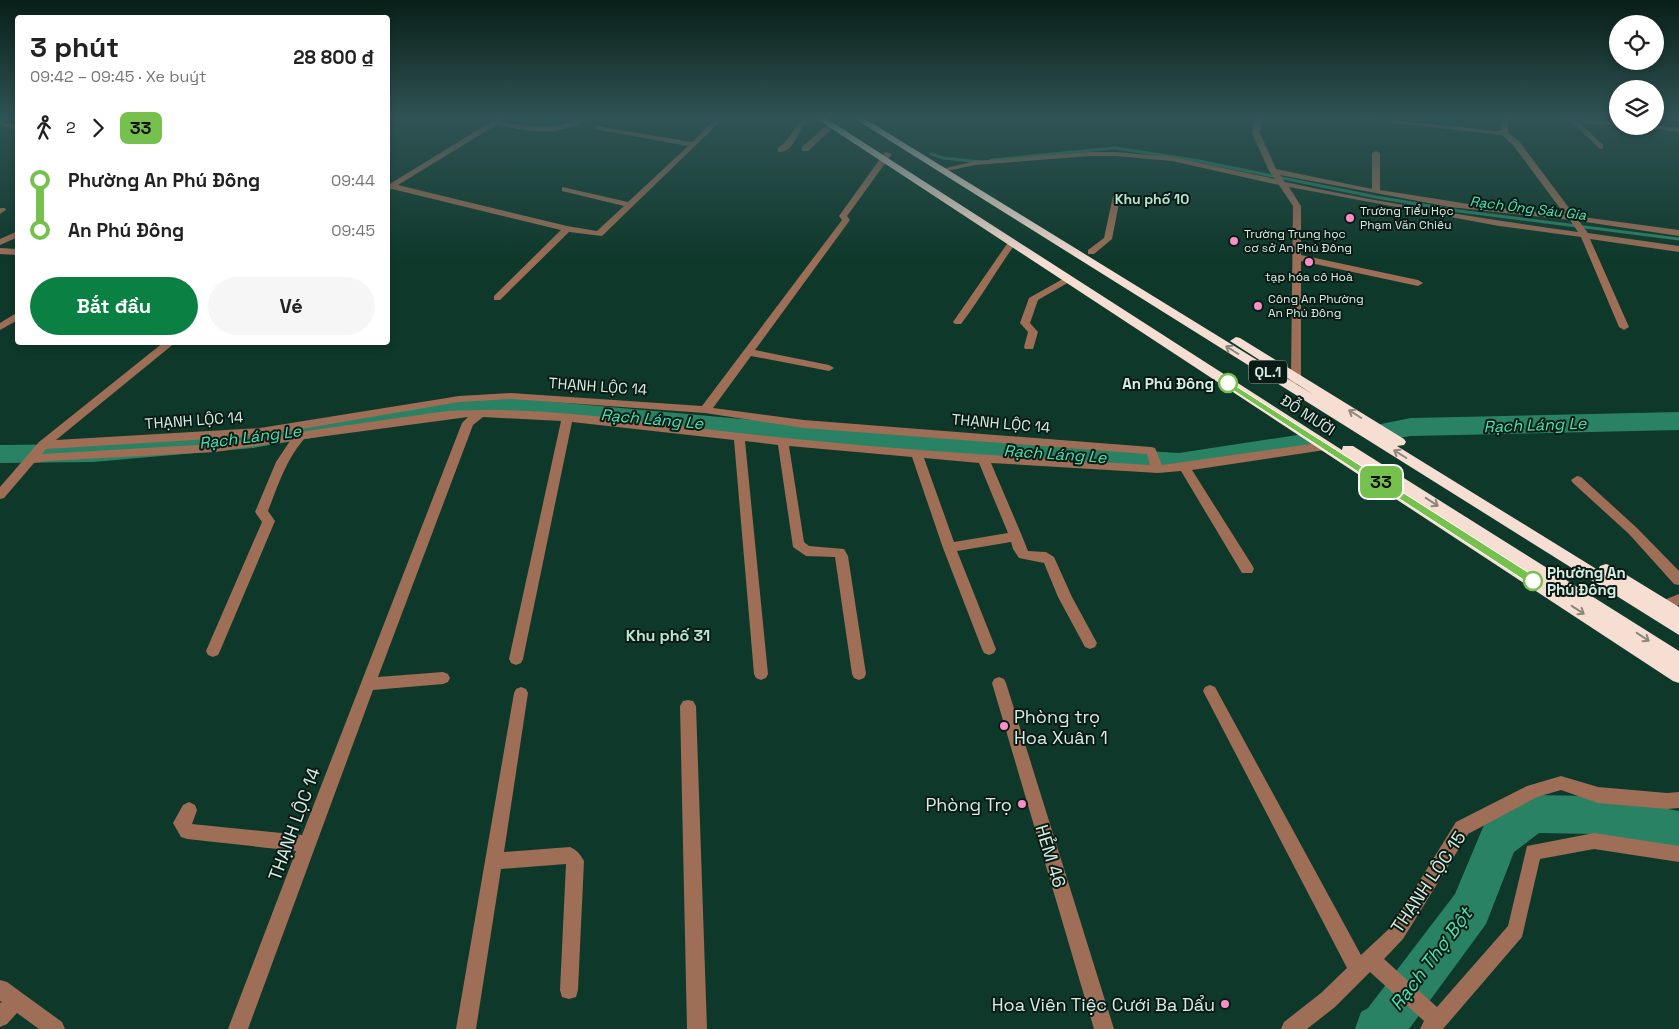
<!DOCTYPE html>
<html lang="vi">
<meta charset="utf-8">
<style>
body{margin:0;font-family:"Space Grotesk",sans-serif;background:#f6f6f6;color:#222;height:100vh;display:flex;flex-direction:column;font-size:19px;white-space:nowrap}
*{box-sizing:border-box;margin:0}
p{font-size:16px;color:#767676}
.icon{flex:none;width:28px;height:28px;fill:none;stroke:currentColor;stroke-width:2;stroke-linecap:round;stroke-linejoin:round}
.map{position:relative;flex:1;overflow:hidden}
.panel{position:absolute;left:15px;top:15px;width:375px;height:330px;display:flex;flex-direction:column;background:#fff;border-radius:5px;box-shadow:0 2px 8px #0003}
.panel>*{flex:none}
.badge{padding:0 10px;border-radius:8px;font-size:18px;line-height:32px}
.buttons{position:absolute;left:1609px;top:15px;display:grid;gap:10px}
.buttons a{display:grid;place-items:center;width:55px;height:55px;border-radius:50%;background:#fff;box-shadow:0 2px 8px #0003;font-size:25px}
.map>.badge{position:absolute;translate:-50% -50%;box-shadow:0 0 0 2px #fff}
.legs{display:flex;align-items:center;gap:8px;height:55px;padding:0 15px;font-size:16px}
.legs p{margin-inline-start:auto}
.head{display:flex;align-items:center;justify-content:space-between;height:85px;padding:0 15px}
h1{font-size:28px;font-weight:600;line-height:38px}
.primary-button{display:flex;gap:10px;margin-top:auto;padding:10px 15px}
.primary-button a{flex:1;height:58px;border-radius:30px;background:#0b8043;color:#fff;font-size:20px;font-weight:600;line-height:58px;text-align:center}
.primary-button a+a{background:#f6f6f6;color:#222}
ul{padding:0 15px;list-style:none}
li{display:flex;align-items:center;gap:18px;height:50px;font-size:19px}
li i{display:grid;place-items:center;width:8px;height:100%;margin:0 6px;background:currentColor}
li i::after{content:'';width:12px;height:12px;margin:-6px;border:4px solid;border-radius:50%;background:#fff}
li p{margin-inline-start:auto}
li:first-child i{background:linear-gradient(#0000 50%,currentColor 0)}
li:last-child i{background:linear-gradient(currentColor 50%,#0000 0)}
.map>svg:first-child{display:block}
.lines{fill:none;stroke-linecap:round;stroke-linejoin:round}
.stream{stroke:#2a8265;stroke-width:3}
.river{fill:#2a8265;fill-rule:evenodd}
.minor{fill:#9e6e56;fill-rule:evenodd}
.highway{fill:#f6ded2;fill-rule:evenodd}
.oneway{stroke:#8c867d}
.line-1{fill:#76c04d;stroke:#fff}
.poi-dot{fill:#fa8fc8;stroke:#0a1b15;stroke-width:2}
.stop-1-dot{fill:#fff;stroke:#76c04d;stroke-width:2.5}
.labels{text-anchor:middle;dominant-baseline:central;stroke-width:4;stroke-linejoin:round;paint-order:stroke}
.far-poi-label{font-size:12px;fill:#d7ede3;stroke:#0a1b15;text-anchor:start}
.far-neighbourhood-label{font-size:14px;font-weight:bold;fill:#b8e4d1;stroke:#0a1b15}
.far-water-label{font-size:14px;font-style:italic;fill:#47e7b5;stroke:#0a1b15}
.shield{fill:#0a1b15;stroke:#9aaea5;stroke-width:1}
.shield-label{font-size:14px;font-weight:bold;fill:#d7ede3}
.stop-label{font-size:15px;font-weight:bold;fill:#d7ede3;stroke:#0a1b15;text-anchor:end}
.street-label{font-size:15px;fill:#d7ede3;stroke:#0a1b15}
.water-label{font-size:16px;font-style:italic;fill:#47e7b5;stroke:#0a1b15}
.neighbourhood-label{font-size:16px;font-weight:bold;fill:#b8e4d1;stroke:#0a1b15}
.near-poi-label{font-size:18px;fill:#d7ede3;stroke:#0a1b15;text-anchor:end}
.near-street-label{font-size:18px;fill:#d7ede3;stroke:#0a1b15}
.near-water-label{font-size:19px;font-style:italic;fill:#47e7b5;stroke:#0a1b15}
</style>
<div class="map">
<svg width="1679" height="1029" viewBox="0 0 1679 1029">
<rect width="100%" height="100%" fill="#0e382a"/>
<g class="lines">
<g class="stream">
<polyline points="931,154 944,158 980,162"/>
<polyline points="991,160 1115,148 1194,160 1376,197 1459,211 1679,239"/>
</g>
<g class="river">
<polygon points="501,397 971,440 1179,453 1304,434 1314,437 1318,443 1314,449 1304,452 1179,471 971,458 501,413 443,416 253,448 93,462 0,463 0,445 93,444 253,430 443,400"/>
<polygon points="1679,412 1679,430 1411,436 1391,439 1381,436 1377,430 1381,424 1411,418"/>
<polygon points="1533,795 1596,796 1679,811 1679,849 1596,834 1539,833 1514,852 1486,924 1409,1029 1355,1029 1361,1012 1368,1008 1455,894 1484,825 1519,801"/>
</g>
<g class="minor">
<path d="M499,117H508L502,122C521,126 541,129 560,125C571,123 579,117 590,117C563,138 527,131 496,125L398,185L567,226L597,231L624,206L562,191V187L628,202L688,146L599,130L595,128L596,126L692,142L718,117H725L602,236L569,232L500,300H494V296L561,230L392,189L388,190V185Z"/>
<path d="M805,117H815C812,119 808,121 805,124C797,133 794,153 778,152V148C790,140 794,126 805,117Z"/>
<path d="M1255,117H1263L1260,133L1276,169L1372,189V153L1376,151L1380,153V190L1475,205L1565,215L1513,145L1502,135L1339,117H1366L1496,131H1501V117H1523L1508,121V133L1519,141L1575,216L1679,230V236L1579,221L1588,233L1679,246V252L1590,239L1629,327L1624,330L1619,327L1581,237L1499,226L1289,187L1301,206V255L1418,280L1423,283L1418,286L1301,261V377L1293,388L1289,389L1284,386L1291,377L1293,206L1279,185L1172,161L1116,156H1090L975,165L942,172L938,170L975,161L1090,152H1116L1172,157L1275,179L1269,171L1252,133ZM1280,175L1450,207L1570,220L1578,232C1480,218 1381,203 1285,182Z"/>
<polygon points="1541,117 1575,117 1618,122 1618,126 1580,123 1603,145 1603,149 1600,149 1572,122"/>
<polygon points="0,121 18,126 18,130 0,125"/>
<polygon points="828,124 835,126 808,151 802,151 802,147"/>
<polygon points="1655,125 1679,128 1679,132 1636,126"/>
<path d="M885,152L892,154L847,216L850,220L755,350L829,365L834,368L829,371L751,356L713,408L804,420L1151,447L1155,448L1162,465L1325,442L1329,443L1331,446L1325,450L1192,470L1252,565L1254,569L1252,573H1242L1181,471L1158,473L991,463L1022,536L1028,551L1046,552L1054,557L1072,597L1097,643L1095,647L1090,649L1085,647L1058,597L1044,563L1019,558L1013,549L1011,542L957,551L996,649L994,653L989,655L984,653L982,649L943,548L912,457L789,446L804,542L809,546L844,549L848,556L866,674L864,678L859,680L854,678L852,674L835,557L806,556L793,547L778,445L745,441L768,674L766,678L761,680L756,678L754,674L734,440L572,422L523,659L521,663L516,665L511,663L509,659L561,421L483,417L473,425L378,677L443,672L448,674L450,678L448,682L443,684L373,690L248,1029H228L296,851L187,839L181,837L173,823L183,805L189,802L195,805L197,810L192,824L302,835L462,423L468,417L304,439C286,460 278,485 268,511L275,521L220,651L218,655L213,657L208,655L206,651L262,522L255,512L276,462L290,441L215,452L48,461L34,463L4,498L0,499V487L39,442L164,342H176L56,440L260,428L459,396L511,393L702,406L842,220L839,216ZM511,399L705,413L804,428L1147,454L1150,465C1022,457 894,450 767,436C661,425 553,405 447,411L215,444L42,454L46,449L260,436L459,402ZM924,458L979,463L1008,533L954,542Z"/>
<polygon points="1113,196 1120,198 1112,239 1094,254 1088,254 1088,250 1104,238"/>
<polygon points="0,208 5,208 6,210 0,214"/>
<polygon points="18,231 18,237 0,245 0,239"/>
<path d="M1012,240L1016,243C997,269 981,298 961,324H955L953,322L1009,241Z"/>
<polygon points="0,248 18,249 18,255 0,254"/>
<polygon points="1068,276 1071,277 1071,281 1038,300 1030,323 1038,332 1033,349 1025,349 1024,347 1028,332 1020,323 1029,298"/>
<polygon points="18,312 18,320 0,330 0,323"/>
<polygon points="1577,476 1581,477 1637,528 1679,571 1679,585 1674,584 1629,534 1573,483 1571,480"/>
<polygon points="1679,594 1679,605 1664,611 1659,610 1657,606 1659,602"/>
<polygon points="999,677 1004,679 1006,683 1114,1029 1094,1029 992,683 994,679"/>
<polygon points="1210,685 1215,687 1361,955 1391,927 1456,822 1527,786 1561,776 1598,787 1667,793 1679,792 1679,808 1667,809 1598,803 1561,790 1537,797 1468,834 1403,939 1384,959 1437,1007 1508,926 1527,846 1594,833 1679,846 1679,862 1594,849 1540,859 1522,937 1443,1029 1420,1029 1424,1021 1370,972 1335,1007 1307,1029 1281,1029 1284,1022 1321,993 1347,968 1203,691 1205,687"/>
<path d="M521,687L526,689L528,693L504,852L570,847C577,850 580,854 584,861L578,990L576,997L569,999L562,997L560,990L566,864L501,869L476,1029H456L514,693L516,689Z"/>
<polygon points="688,700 693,701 696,706 707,1029 687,1029 680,706 683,701"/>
<polygon points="0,980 7,982 62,1022 65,1029 39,1029 17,1013 7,1024 0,1027 0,1003 2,1002 0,1001"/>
</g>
<g class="highway">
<polygon points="814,117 824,117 1342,450 1343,446 1353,446 1679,651 1679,683 1673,681"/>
<polygon points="852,117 862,117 1314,395 1230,341 1236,337 1240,338 1404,439 1406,442 1404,445 1397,446 1598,570 1600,566 1606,564 1612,566 1679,607 1679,635"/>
</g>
</g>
<defs><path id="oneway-shaft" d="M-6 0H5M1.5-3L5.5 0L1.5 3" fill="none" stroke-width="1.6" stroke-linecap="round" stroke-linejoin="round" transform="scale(1.25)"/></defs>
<g class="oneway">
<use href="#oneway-shaft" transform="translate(1232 350) rotate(-148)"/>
<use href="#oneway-shaft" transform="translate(1355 414) rotate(-148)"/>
<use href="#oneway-shaft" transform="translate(1400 454) rotate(-148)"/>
<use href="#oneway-shaft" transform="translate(1432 502) rotate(33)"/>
<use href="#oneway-shaft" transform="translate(1578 610) rotate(33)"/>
<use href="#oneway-shaft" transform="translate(1643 637) rotate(33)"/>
</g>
<linearGradient id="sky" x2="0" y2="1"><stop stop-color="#081f17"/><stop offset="0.45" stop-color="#305355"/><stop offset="1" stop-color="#305355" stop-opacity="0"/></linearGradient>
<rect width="1679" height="261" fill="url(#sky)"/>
<polygon class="line-1" points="1228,381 1537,578 1539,581 1537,584 1530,584 1225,385 1224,383"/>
<g class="poi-dot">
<circle cx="1350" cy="218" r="5"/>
<circle cx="1234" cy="241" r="5"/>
<circle cx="1309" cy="262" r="5"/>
<circle cx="1258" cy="306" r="5"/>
<circle cx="1004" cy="726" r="5"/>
<circle cx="1022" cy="804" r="5"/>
<circle cx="1225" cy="1004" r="5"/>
</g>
<g class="stop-1-dot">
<circle cx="1228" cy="383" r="9"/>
<circle cx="1533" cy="581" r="9"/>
</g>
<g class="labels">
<g class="far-poi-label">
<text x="1360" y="211">Trường Tiểu Học<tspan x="1360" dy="14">Phạm Văn Chiêu</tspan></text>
<text x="1244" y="234">Trường Trung học<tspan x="1244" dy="14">cơ sở An Phú Đông</tspan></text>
<text x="1309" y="277" text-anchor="middle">tạp hóa cô Hoà</text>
<text x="1268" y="299">Công An Phường<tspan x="1268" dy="14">An Phú Đông</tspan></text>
</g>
<g class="far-neighbourhood-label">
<text x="1152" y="199">Khu phố 10</text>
</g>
<g class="far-water-label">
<text transform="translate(1528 208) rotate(7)">Rạch Ông Sáu Gia</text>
</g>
<rect class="shield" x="1249" y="360.5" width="38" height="23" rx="4"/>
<g class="shield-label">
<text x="1268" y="372">QL.1</text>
</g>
<g class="stop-label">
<text x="1214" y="383">An Phú Đông</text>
<text x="1547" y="572" text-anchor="start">Phường An<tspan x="1547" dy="17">Phú Đông</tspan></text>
</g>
<g class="street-label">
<text transform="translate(598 386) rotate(4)">THẠNH LỘC 14</text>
<text transform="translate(1308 415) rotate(33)">ĐỖ MƯỜI</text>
<text transform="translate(194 420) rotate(-4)">THẠNH LỘC 14</text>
<text transform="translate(1001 423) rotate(5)">THẠNH LỘC 14</text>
</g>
<g class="water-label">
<text transform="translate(652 419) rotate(5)">Rạch Láng Le</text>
<text transform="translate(1535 425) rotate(-2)">Rạch Láng Le</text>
<text transform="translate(250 437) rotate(-7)">Rạch Láng Le</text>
<text transform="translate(1055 454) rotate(4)">Rạch Láng Le</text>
</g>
<g class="neighbourhood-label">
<text x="668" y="635">Khu phố 31</text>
</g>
<g class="near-poi-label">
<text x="1014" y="716" text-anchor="start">Phòng trọ<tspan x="1014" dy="21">Hoa Xuân 1</tspan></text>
<text x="1012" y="804">Phòng Trọ</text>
<text x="1215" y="1004">Hoa Viên Tiệc Cưới Ba Dẩu</text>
</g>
<g class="near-street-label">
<text transform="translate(294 824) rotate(-70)">THẠNH LỘC 14</text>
<text transform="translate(1051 856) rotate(73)">HẺM 46</text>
<text transform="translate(1428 882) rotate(-56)">THẠNH LỘC 15</text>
</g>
<g class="near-water-label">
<text transform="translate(1431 959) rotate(-53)">Rạch Thợ Bột</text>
</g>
</g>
</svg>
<div class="buttons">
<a><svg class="icon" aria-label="locate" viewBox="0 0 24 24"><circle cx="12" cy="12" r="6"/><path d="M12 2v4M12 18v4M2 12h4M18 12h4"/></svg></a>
<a><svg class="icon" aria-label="layers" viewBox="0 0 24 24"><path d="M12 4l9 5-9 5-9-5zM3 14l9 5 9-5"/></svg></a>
</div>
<b class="badge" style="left:1381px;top:482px;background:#76c04d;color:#111">33</b>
<section class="panel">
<div class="head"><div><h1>3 phút</h1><p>09:42 – 09:45 · Xe buýt</p></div><b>28 800 ₫</b></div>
<div class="legs"><svg class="icon" aria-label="walk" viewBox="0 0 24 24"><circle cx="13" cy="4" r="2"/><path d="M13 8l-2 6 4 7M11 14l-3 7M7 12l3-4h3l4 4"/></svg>2<svg class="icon" aria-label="forward" viewBox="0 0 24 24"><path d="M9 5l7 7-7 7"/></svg><b class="badge" style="background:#76c04d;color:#111">33</b></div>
<ul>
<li><i style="color:#76c04d"></i><b>Phường An Phú Đông</b><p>09:44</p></li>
<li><i style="color:#76c04d"></i><b>An Phú Đông</b><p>09:45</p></li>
</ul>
<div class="primary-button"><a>Bắt đầu</a><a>Vé</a></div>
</section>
</div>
